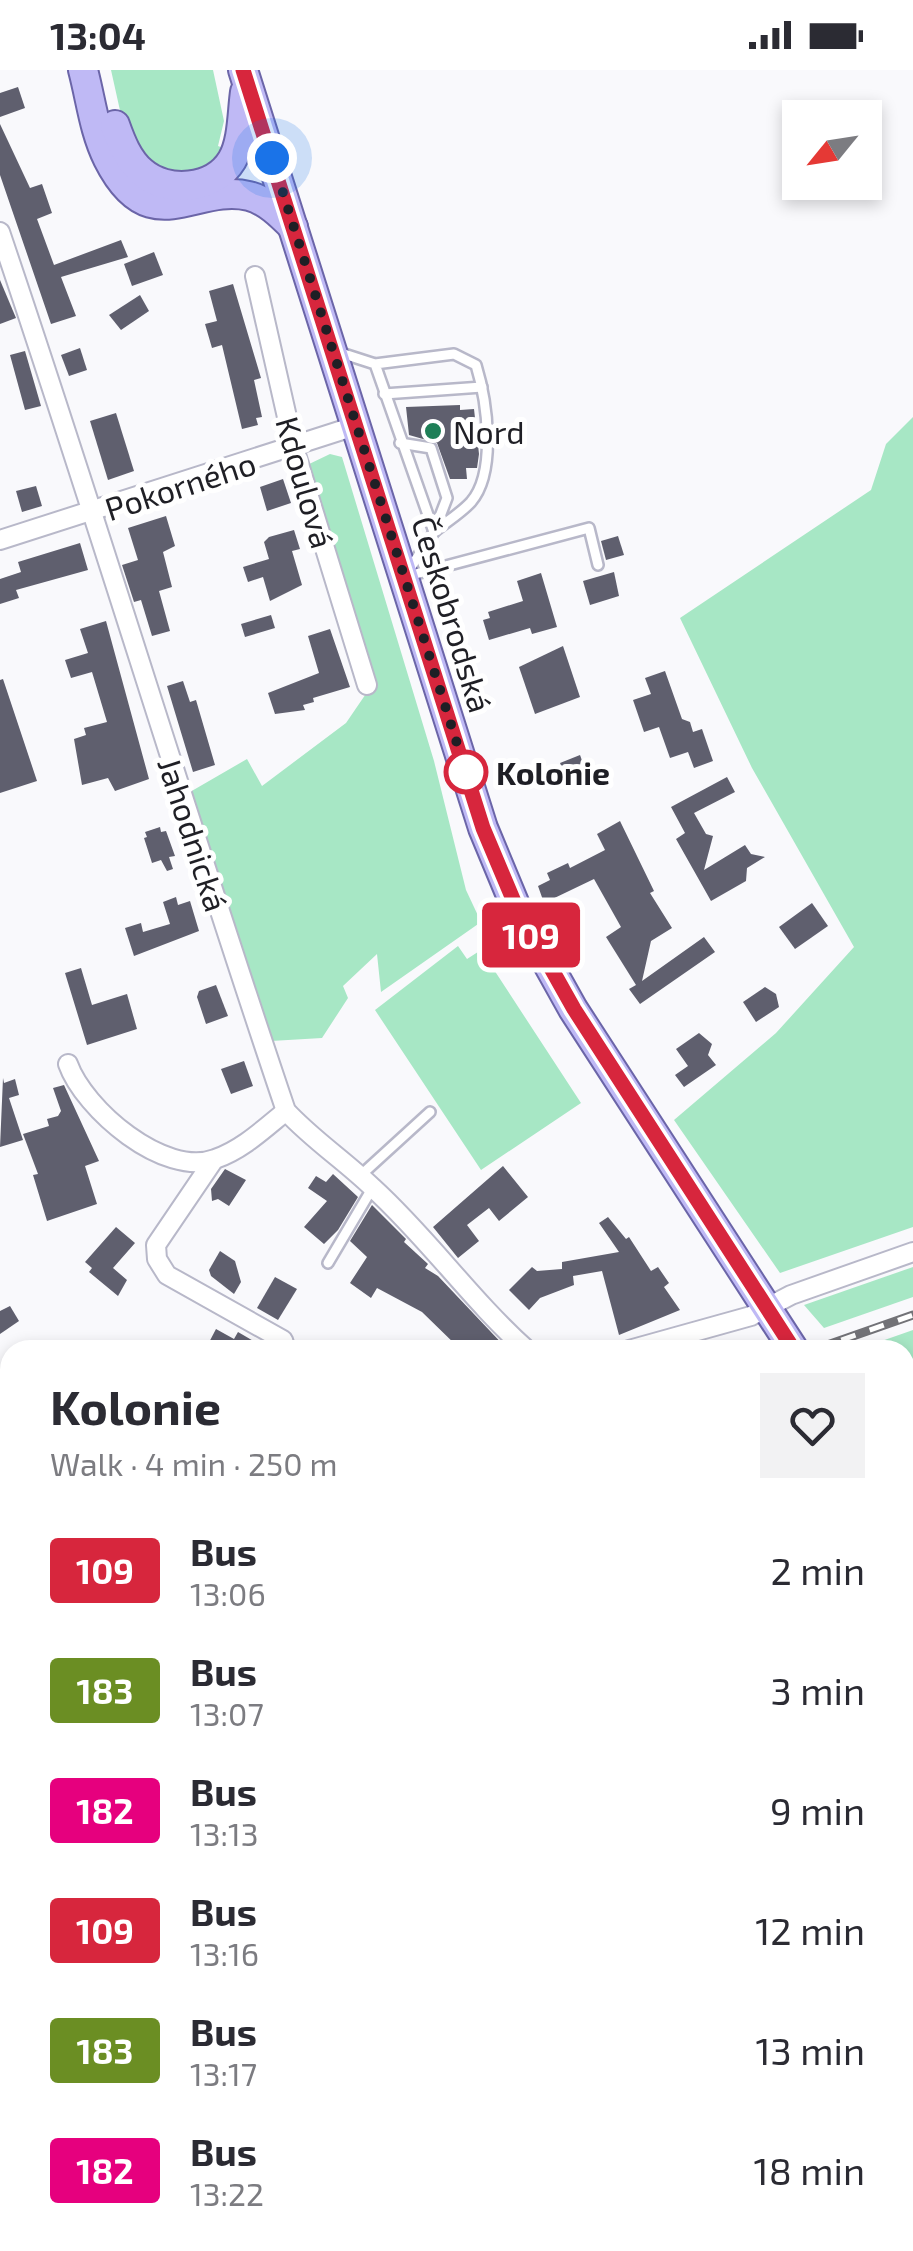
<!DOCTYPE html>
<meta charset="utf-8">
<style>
body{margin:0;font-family:"Exo 2",sans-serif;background:#f2f2f3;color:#2b2b33;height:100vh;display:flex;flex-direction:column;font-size:38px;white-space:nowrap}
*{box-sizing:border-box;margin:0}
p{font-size:32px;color:#7c7c81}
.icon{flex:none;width:55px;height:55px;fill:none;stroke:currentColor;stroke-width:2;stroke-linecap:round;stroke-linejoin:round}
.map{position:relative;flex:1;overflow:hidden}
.drawer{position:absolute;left:0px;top:1270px;width:915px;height:912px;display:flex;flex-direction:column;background:#fff;border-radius:30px 30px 0 0;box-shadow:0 5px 15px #0003}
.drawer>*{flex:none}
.badge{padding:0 20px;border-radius:8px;font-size:35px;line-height:65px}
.needle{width:65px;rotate:240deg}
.tools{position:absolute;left:782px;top:30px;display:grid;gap:20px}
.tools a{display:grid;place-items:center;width:100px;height:100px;border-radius:0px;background:#fff;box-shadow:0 5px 15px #0003;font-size:50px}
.you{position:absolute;width:50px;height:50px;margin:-25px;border:8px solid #fff;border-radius:50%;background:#1a73e8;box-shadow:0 0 0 15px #1a73e833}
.map>.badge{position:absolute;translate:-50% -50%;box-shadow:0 0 0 5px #fff}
.round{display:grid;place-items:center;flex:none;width:105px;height:105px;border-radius:0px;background:#f2f2f3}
.summary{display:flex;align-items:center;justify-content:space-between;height:170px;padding:0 50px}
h1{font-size:48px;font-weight:700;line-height:75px}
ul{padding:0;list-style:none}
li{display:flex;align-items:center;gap:30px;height:120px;padding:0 50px}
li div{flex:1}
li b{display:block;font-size:38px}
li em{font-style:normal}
li .badge{min-width:110px;font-weight:700;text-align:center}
.status{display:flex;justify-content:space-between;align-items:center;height:70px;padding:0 50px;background:#fff;direction:ltr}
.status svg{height:28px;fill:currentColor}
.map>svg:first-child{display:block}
.green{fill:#a7e7c5}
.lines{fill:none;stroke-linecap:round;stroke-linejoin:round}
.river{stroke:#6fce9f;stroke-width:30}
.building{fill:#5f5f6e}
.lane-casing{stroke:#b8b8c9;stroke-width:14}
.street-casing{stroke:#b8b8c9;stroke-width:22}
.primary-casing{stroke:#6b65a8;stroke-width:32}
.lane{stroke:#fff;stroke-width:9}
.street{stroke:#fff;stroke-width:18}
.primary{stroke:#bfb9f5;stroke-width:28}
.rail-casing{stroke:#727277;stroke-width:9}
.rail{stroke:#fff;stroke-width:5;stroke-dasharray:15;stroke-linecap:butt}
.line-casing{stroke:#fff;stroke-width:22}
.line{stroke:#d7263d;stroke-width:15}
.walk{stroke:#1f1f25;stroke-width:10;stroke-dasharray:0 18}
.poi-dot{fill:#1e7f57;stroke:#fff;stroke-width:4}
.stop-dot{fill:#fff;stroke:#d7263d;stroke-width:5}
.labels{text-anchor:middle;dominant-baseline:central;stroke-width:10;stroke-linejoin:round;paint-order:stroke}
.poi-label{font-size:32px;fill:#1f1f25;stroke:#fff;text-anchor:start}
.street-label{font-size:32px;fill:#1f1f25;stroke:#fff}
.stop-label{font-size:32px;font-weight:bold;fill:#1f1f25;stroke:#fff;text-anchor:start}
</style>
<div class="status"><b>13:04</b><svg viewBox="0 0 49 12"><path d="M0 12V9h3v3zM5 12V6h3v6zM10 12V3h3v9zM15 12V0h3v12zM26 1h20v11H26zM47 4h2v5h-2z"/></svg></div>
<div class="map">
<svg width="913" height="2181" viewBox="0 0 913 2181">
<rect width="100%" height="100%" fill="#f9f9fc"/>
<g class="green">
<polygon points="111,0 213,0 224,51 218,76 226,79 220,90 188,109 146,97 125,63"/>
<polygon points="913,347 913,1157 780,1203 674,1050 776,963 854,877 752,698 680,548 871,420 886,374"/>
<polygon points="330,384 342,387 434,691 466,820 481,852 381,922 377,884 343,916 348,928 322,968 271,971 190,722 247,689 262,716 346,653 374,612 305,396"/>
<polygon points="458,876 467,889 481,880 581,1033 481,1100 375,940"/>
<polygon points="913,1197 913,1227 824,1258 804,1235"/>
<polygon points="913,1260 913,1416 905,1404 905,1280 856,1280"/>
<polygon points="905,1498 913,1509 913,1944 905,1941"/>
<polygon points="0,1957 10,1962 10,2172 747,2172 766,2181 0,2181"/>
</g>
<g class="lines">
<polyline class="river" points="766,2172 784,2181"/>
</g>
<g class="building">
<polygon points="18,17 25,38 0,47 0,23"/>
<polygon points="0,54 30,118 42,114 52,143 37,149 54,195 121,170 128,187 61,207 76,246 51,254 0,105"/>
<polygon points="154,182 163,205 132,216 124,194"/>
<polygon points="0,210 16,248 0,254"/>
<polygon points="233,214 261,308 254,310 262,347 256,348 258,355 242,359 222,275 212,278 205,254 217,251 209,221"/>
<polygon points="140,225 149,241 121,260 109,245"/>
<polygon points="80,278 87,300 69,306 61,285"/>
<polygon points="25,281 41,336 25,340 10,285"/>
<polygon points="460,335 460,340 474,339 479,384 477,398 466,398 467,409 450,409 437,373 409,365 406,337"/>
<polygon points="116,343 134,401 108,410 90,351"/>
<polygon points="283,409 291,433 267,441 260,417"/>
<polygon points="36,416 42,436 22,442 16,421"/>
<polygon points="166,446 175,476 163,482 172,517 159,521 170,561 152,566 141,530 134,532 122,495 138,490 128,458"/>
<polygon points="294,460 300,479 292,481 302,515 270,531 263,507 248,512 243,497 269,489 264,472 269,467"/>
<polygon points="618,466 624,485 606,490 601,471"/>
<polygon points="80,473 88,500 16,520 19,528 0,534 0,509 21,502 18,492"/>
<polygon points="614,502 619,526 590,535 583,511"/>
<polygon points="541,503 557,557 532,564 530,558 489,570 483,550 490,548 488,542 523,531 517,511"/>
<polygon points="271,545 275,558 245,567 241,554"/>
<polygon points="106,551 149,709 115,721 108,708 82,715 74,669 86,665 84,658 107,652 92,602 71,608 65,590 88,583 80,559"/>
<polygon points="330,559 350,617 313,628 314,632 303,635 305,640 275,644 268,623 319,603 308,566"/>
<polygon points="563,576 580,627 535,644 519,597"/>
<polygon points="665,601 682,649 690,652 693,662 702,659 713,691 694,698 688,682 670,688 659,657 644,662 633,630 651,624 645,608"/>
<polygon points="3,609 37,711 0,723 0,610"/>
<polygon points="183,611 190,632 196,630 215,695 193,702 167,616"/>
<polygon points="580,685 588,707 569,714 560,693"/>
<polygon points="727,707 735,722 694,743 706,764 713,766 704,800 745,775 751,784 765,787 747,798 746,811 711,831 676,769 685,763 671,737"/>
<polygon points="620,751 654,821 650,823 672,858 651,871 642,911 704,867 715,882 640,934 629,919 636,915 606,867 621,857 594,809 544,833 538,816 550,810 547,803 568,793 570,798 605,780 597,764"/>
<polygon points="160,757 161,762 166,761 175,786 169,787 173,799 167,801 161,790 152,793 144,768 147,767 145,762"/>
<polygon points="176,827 178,835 190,831 199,861 134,886 125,858 141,853 143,862 170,854 163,832"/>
<polygon points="812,833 828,856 795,879 779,857"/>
<polygon points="81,898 92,935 127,924 137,959 87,975 65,903"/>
<polygon points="216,915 228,946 206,954 197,927 199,921"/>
<polygon points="765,917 776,924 779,937 756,952 743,932"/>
<polygon points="699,963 712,974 708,985 716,995 684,1017 675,1005 688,996 676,979"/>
<polygon points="244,991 253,1016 231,1024 221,999"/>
<polygon points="3,1008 4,1013 15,1009 19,1025 9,1028 23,1070 0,1077"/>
<polygon points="64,1015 99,1091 85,1096 97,1134 47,1151 33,1105 38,1104 23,1064 49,1056 47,1049 58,1046 61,1041 53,1018"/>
<polygon points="503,1096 528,1127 499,1151 489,1138 467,1155 479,1171 458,1188 433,1157"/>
<polygon points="225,1099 246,1110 229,1136 218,1129 212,1131 211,1119"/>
<polygon points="333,1104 358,1127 338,1160 324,1174 304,1157 327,1131 308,1118 316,1106 326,1112"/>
<polygon points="372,1135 406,1169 404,1172 428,1194 425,1198 438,1206 508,1280 461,1280 422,1242 377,1218 371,1228 350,1213 367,1187 350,1171"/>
<polygon points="608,1147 626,1169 629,1167 651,1201 658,1197 669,1213 664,1217 680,1240 619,1265 602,1201 573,1206 574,1215 540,1228 529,1240 509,1220 532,1197 537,1201 562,1199 562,1192 619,1182 599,1153"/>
<polygon points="116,1157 135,1173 113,1198 127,1210 118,1226 89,1202 92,1198 85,1192"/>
<polygon points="220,1181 235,1191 241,1212 234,1224 211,1206 209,1200"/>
<polygon points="275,1207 297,1219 278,1250 257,1238"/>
<polygon points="10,1236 19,1251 0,1264 0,1241"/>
<polygon points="216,1259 234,1269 238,1262 269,1280 205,1280"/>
</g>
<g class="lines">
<defs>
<g id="lane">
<path d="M341,283L375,294L454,284L476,295C487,331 497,402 471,432C461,443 446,452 434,462L375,294"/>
<polyline points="384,324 482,317"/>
<polyline points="400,373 431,378 447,428 434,462 409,500"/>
<polyline points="408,506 589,458 598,495"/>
<polyline points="361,1105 430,1042"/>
<polyline points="328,1193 373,1117"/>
<polyline points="0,1853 10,1864"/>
</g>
<g id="street">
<path d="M0,162C99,454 187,749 286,1041C314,1071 344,1090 373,1118C428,1168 471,1230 527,1280"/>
<polyline points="255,206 294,378 367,615"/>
<polyline points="0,470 358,355"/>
<path d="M68,994C84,1039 164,1108 215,1089C242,1080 265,1058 286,1041"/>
<polyline points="213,1091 156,1175 157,1189 167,1205 283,1270 286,1280"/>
<polyline points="629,1280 751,1246 791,1225 913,1182"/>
<polyline points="0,1323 10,1340"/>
<polyline points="0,1380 10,1356"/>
<polyline points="0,1609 10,1629"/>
<polyline points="905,1959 913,1962"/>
<polyline points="905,2124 913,2106"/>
<polyline points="874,2181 880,2172"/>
</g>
<g id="primary">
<path d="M83,0C91,30 94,61 108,89C150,173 194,113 249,126C266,130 281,145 293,157"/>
<polyline points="243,0 483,758 515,835 573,939 794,1280"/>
<path d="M115,55C121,72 128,90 142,102C167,124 214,120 232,90C243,71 242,43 245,22"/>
<polyline points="905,1448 913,1460"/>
</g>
</defs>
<use href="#lane" class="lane-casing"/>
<use href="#street" class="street-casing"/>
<use href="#primary" class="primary-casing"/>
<use href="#lane" class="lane"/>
<use href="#street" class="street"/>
<use href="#primary" class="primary"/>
<defs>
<g id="rail">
<polyline points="813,1280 913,1245"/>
<polyline points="0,1569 10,1565"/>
</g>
</defs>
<use href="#rail" class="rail-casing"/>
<use href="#rail" class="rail"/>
</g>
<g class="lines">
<defs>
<polyline id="line" points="243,0 483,758 515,834 574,939 794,1280"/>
</defs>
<use href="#line" class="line-casing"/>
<use href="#line" class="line"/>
<polyline class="walk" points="272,88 466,702"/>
</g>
<circle class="poi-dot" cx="433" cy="361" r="10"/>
<circle class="stop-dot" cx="466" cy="702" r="20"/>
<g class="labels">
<g class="poi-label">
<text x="453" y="361">Nord</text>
</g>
<g class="street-label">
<text transform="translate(306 412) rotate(74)">Kdoulová</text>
<text transform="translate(180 415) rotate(-18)">Pokorného</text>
<text transform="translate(453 544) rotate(73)">Českobrodská</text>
<text transform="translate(194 764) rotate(72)">Jahodnická</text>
</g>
<g class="stop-label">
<text x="496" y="702">Kolonie</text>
</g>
</g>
</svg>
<div class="tools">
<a><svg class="needle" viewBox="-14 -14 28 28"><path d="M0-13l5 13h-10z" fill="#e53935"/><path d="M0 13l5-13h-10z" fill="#7c7c81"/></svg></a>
</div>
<div class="you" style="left:272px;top:88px"></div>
<b class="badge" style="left:531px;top:865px;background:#d7263d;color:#fff">109</b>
<section class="drawer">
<div class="summary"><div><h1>Kolonie</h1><p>Walk · 4 min · 250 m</p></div><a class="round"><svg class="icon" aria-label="heart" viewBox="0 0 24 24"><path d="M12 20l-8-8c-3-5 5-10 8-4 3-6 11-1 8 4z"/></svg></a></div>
<ul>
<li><span class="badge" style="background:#d7263d;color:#fff">109</span><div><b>Bus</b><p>13:06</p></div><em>2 min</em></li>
<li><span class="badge" style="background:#6b8e23;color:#fff">183</span><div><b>Bus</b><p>13:07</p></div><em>3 min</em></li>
<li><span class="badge" style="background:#e6007e;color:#fff">182</span><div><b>Bus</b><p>13:13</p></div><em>9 min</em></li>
<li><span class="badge" style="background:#d7263d;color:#fff">109</span><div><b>Bus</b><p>13:16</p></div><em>12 min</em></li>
<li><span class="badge" style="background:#6b8e23;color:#fff">183</span><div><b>Bus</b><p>13:17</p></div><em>13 min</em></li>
<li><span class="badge" style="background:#e6007e;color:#fff">182</span><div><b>Bus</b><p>13:22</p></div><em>18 min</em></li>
</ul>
</section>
</div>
